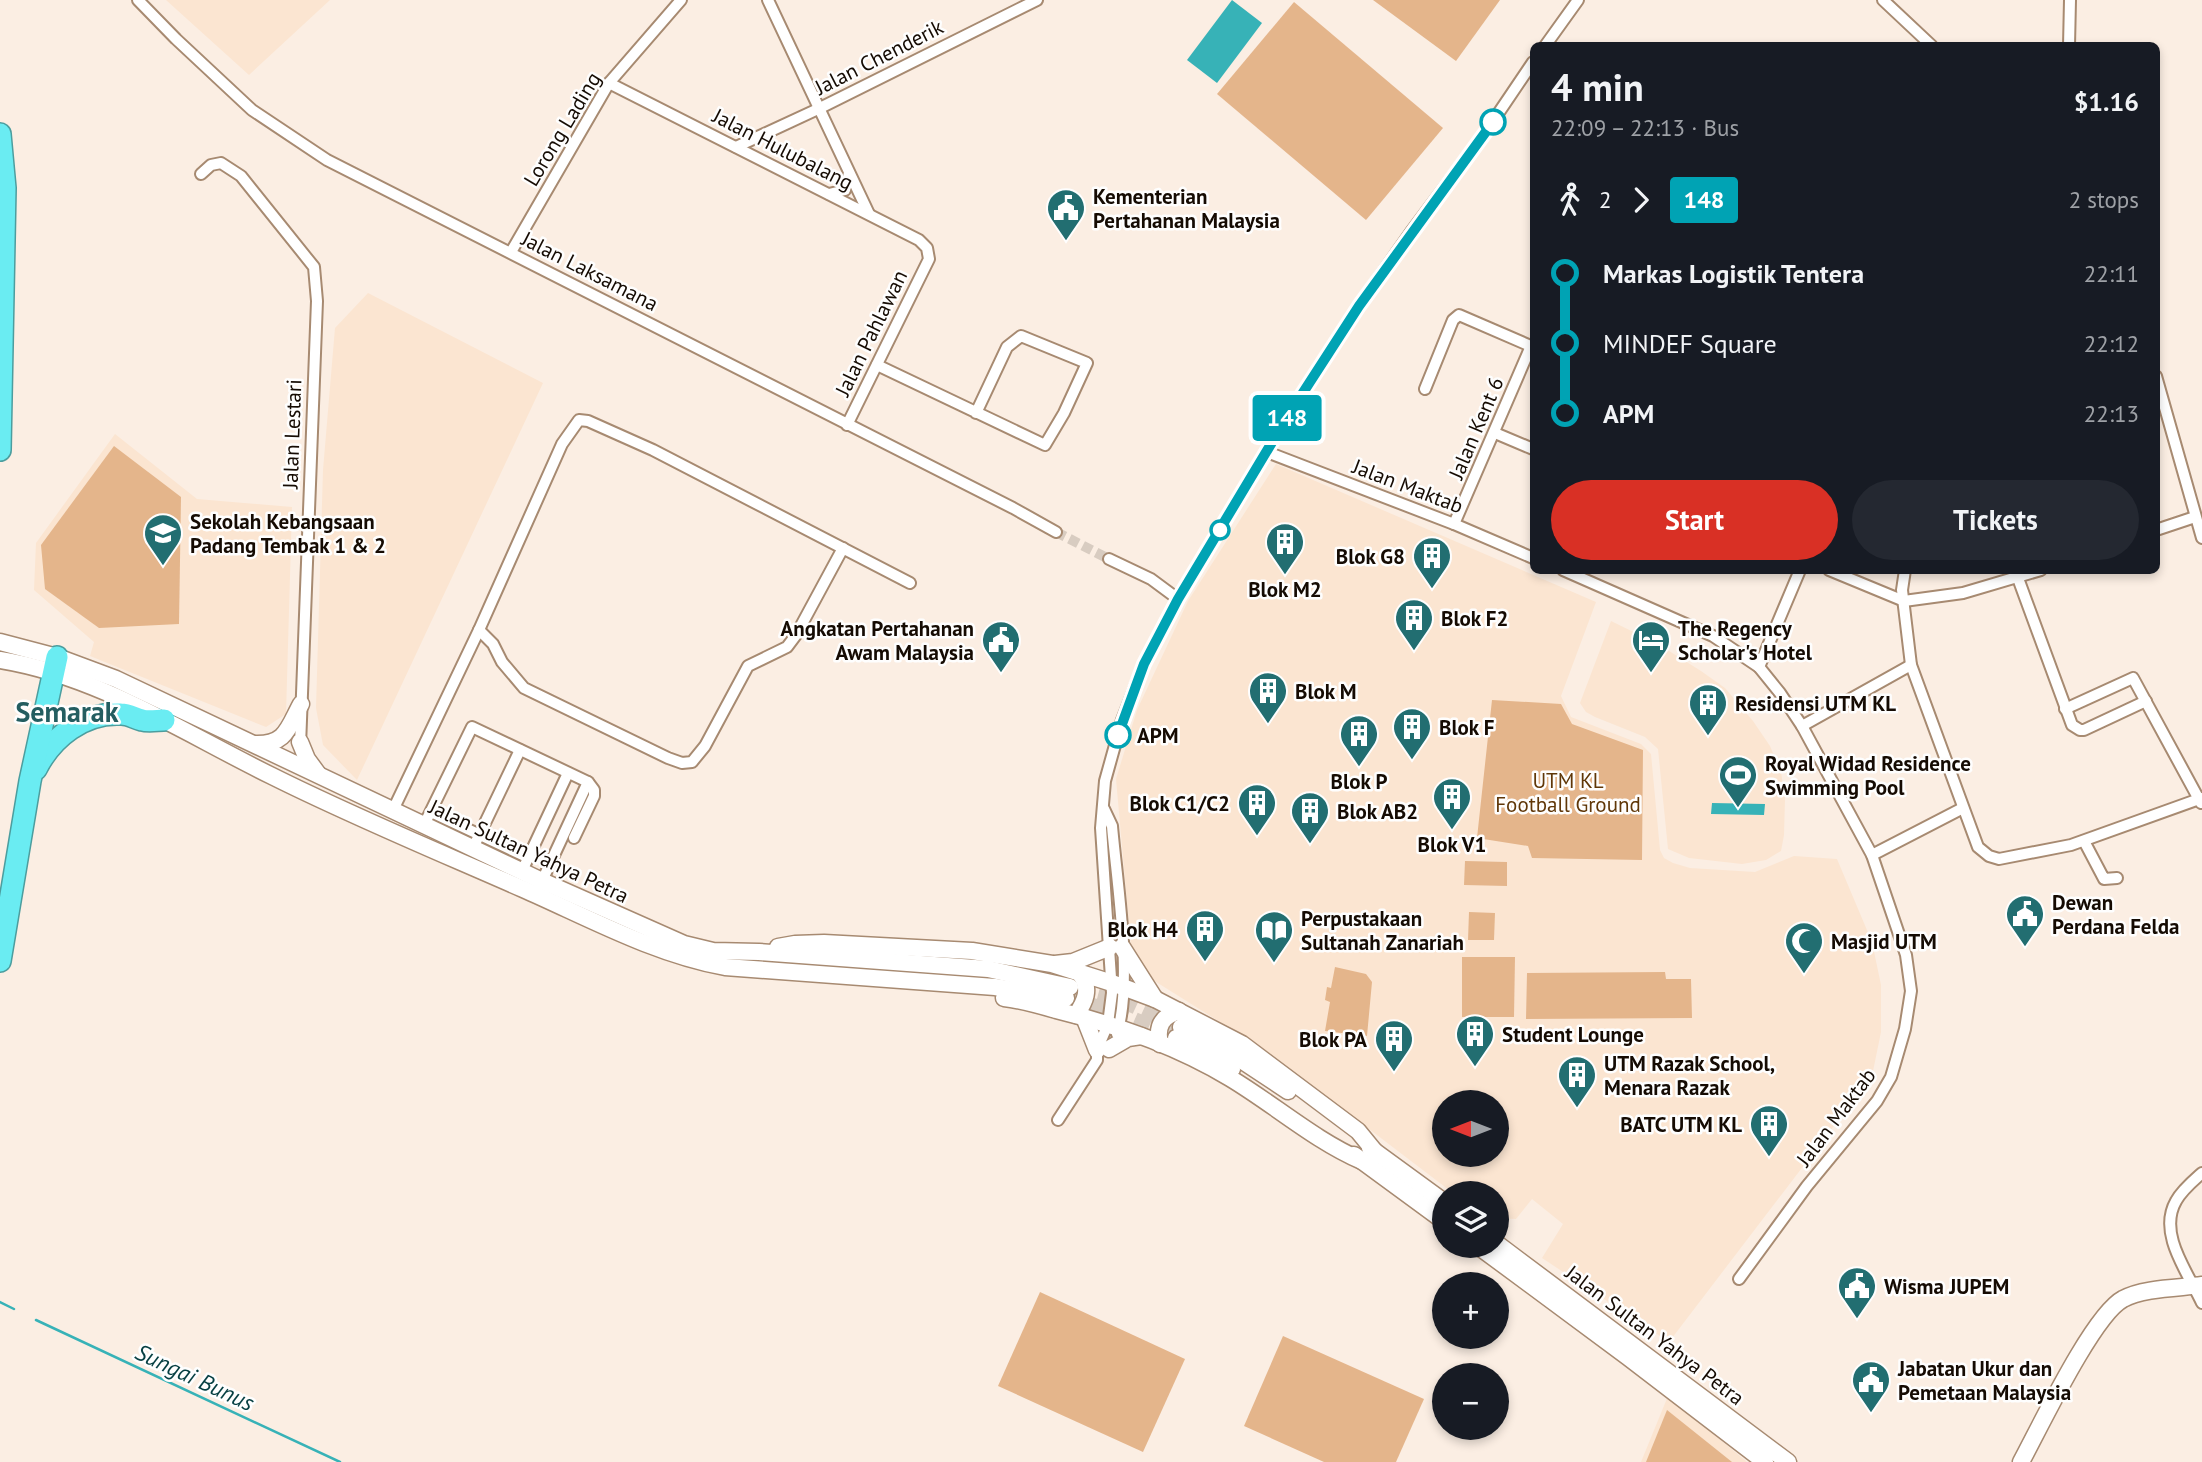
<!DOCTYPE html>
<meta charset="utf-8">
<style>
body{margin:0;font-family:"PT Sans",sans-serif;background:#242831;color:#f1f3f6;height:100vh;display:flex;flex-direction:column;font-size:26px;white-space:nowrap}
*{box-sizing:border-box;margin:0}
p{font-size:23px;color:#9ea1a6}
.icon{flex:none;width:38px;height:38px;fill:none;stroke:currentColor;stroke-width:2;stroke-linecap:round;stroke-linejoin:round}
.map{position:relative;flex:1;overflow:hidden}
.drawer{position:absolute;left:1530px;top:42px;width:630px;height:532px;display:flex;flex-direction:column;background:#171b24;border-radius:10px;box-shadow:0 4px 10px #0003}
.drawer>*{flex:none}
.badge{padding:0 14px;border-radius:5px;font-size:24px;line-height:46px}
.needle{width:46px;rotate:270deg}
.buttons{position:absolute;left:1432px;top:1090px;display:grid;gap:14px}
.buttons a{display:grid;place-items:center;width:77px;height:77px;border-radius:50%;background:#171b24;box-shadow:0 4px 10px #0003;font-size:35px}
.map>.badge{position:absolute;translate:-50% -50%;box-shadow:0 0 0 4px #fff}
.legs{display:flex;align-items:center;gap:10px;height:77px;padding:0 21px;font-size:23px}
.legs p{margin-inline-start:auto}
.head{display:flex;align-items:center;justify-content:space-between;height:119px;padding:0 21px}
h1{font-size:38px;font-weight:700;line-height:52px}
.cta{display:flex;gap:14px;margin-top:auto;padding:14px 21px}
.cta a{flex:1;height:80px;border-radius:42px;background:#d93025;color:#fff;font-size:28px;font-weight:700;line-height:80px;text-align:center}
.cta a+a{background:#242831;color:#f1f3f6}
ul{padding:0 21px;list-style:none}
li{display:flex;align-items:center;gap:24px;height:70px;font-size:26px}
li i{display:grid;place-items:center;width:10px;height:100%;margin:0 9px;background:currentColor}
li i::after{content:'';width:18px;height:18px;margin:-9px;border:5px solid;border-radius:50%;background:#171b24}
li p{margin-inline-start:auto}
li:first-child i{background:linear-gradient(#0000 50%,currentColor 0)}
li:last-child i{background:linear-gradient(currentColor 50%,#0000 0)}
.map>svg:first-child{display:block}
.built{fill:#fbe5d1;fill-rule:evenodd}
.green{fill:#e4b58b}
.water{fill:#37b2b7}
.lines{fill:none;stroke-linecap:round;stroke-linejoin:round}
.stream{stroke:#37b2b7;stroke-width:2.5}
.street-tunnel{stroke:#d8ccc1;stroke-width:10;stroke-dasharray:10 5;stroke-linecap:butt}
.secondary-tunnel{stroke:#d8ccc1;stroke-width:16;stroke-dasharray:16 8;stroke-linecap:butt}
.street-casing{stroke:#a78a71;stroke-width:14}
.secondary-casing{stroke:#a78a71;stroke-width:19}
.highway-casing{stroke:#4c9d9e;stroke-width:24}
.street{stroke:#fff;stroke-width:10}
.secondary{stroke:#fff;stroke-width:16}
.highway{stroke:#6aecf2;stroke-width:21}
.line-1-casing{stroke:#fff;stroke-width:16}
.line-1{stroke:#00a3b4;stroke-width:10}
.stop-1-dot{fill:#fff;stroke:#00a3b4;stroke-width:3.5}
.labels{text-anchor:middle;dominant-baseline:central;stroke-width:5;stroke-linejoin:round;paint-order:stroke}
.street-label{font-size:21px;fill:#150b03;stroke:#fefefe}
.poi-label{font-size:21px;font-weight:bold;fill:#150b03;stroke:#fefefe;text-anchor:start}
.stop-label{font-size:21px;font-weight:bold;fill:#150b03;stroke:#fefefe;text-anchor:start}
.park-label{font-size:21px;fill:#603708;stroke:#fefefe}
.water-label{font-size:23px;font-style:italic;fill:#063f42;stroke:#fefefe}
.district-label{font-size:28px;font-weight:bold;fill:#235d60;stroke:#fefefe}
</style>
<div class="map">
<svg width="2202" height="1462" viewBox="0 0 2202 1462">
<rect width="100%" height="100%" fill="#fbeee3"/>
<g class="built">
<polygon points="166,0 330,0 249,75"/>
<polygon points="368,293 543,383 357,780 323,745 316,708 323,470 335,328"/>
<polygon points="115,434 197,499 292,507 286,714 266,727 90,656 94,642 34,590 36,543"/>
<path d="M1276,464L1596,602L1561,696L1571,717L1641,744L1651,754L1660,850L1664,858L1673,863L1690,868L1755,872L1794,856L1837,859L1872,942L1881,985V1032L1872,1076L1669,1342L1542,1258L1563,1224L1532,1199L1516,1219L1496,1218V1194L1453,1193L1268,1052L1153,980L1131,947L1116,779L1137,710L1188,601ZM1444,1102H1496V1155H1444Z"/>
<polygon points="1611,621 1658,644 1701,671 1725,688 1753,721 1770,746 1781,772 1785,799 1784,835 1781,851 1766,860 1742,864 1689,858 1668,849 1658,749 1645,737 1595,717 1586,712 1580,703"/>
<polygon points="1668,1396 1747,1462 1641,1462"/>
</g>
<g class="green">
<polygon points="1373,0 1500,0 1456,61"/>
<polygon points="1294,2 1443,128 1366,220 1217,94"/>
<polygon points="114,446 181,497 179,624 99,628 45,589 41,545"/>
<polygon points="1492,700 1561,704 1572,724 1643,750 1642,860 1532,858 1528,846 1477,838"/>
<polygon points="1465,861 1507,862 1507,886 1464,885"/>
<polygon points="1469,912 1495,913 1494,940 1468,940"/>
<polygon points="1462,957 1515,957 1514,1017 1462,1017"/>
<polygon points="1335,967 1366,974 1372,982 1367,1036 1325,1031 1330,1002 1325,1000 1327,987 1331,988"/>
<polygon points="1665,972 1666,979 1691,979 1692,1018 1526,1019 1527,973"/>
<polygon points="1040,1292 1185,1359 1143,1452 998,1386"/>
<polygon points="1283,1336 1424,1399 1396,1462 1324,1462 1244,1426"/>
<polygon points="1667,1410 1732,1462 1646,1462"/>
</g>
<g class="water">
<polygon points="1232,0 1262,23 1217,83 1187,60"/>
<polygon points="1712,803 1765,804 1764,815 1711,814"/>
</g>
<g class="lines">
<g class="stream">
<polyline points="0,1302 14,1309"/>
<polyline points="36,1320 340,1462"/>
</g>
<polyline class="street-tunnel" points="1056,532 1109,559"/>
<g class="secondary-tunnel">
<polyline points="1075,988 1124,1001 1176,1025"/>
<polyline points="1066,998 1123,1015 1171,1036"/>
</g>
<defs>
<g id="street">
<polyline points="138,0 176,39 252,110 327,160 1013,508 1056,532"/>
<polyline points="768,0 869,214"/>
<polyline points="1883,0 1932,46"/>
<polyline points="1545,46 1578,0"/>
<polyline points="2069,46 2070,0"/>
<polyline points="609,83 919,240 927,248 929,259 847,425"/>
<polyline points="736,147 818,109 1037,0"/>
<polyline points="201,174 211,165 221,163 241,176 314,267 317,301 300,746"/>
<polyline points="829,194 845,190 849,173"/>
<polyline points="511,252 609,83 681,0"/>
<polyline points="877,365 1045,445 1064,413 1087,363 1021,336 1007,347 976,413"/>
<polyline points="2156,376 2202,538"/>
<polyline points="1425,389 1453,320 1459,315 1533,347"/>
<polyline points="1495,433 1533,449"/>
<polyline points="1267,452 1454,524 1533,558"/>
<polyline points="1454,524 1531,346"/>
<polyline points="2156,530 2195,517"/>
<polyline points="1109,559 1151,579 1178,599"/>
<polyline points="1563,570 1713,636 1759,667 1780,693 1802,726 1872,855 1906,955 1911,991 1905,1029 1891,1077 1877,1101 1807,1186 1739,1279"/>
<polyline points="1829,570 1904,601 1963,593 2041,570"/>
<polyline points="1905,570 1902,590 1911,665 1978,847 1989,856 1999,859 2071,845 2202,798"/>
<polyline points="2015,570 2072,725 2080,730 2084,730 2146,701"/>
<polyline points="479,630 493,644 502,662 524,688 668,758 682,763 692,762 705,746 748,666 787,647 796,635 843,548"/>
<polyline points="1759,667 1800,570"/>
<polyline points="2065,709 2133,678 2201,803"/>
<polyline points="1802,726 1911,665"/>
<path d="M1104,809L1112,826C1117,884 1133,980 1117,1034"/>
<polyline points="393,810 479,630 562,444 579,420 588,421 653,450 910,583"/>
<polyline points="431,812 529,858"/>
<polyline points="424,825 472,727 588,782 594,790 594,796 574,838"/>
<polyline points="2084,841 2104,879 2117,878"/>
<polyline points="473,848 520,750"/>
<polyline points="1872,855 1963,808"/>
<polyline points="522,871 568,773"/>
<polyline points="542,881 588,782"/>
<polyline points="1058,1120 1097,1060 1097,1050 1108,1024 1112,993 1101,828 1105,781 1122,720 1144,664 1178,599 1286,419 1359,306 1411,232 1483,136 1533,62"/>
<path d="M2202,1173C2193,1181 2182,1190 2176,1201C2157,1234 2189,1274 2202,1303"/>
</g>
<g id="secondary">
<polyline points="0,642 57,657 116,679 542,881 684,944 713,951 759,952 988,969 1070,987"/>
<path d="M0,660C99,676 184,733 272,776C354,817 439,852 523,889C589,918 654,954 725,967L995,987L1066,998"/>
<polyline points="300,742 307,759 318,774"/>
<path d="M255,744C286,745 288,728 301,704"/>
<polyline points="778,947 795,944 824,943 972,951 1052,964 1112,983 1155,999 1242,1044 1358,1131 1376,1153"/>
<polyline points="1122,947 1155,999"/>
<polyline points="1055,964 1073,962 1110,947"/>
<path d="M1004,998C1022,1000 1039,1005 1056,1010C1117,1025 1177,1046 1230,1078C1275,1105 1314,1140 1362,1161"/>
<path d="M1076,1015C1085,1002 1091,989 1081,975"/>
<polyline points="1084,1017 1097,1050"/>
<polyline points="1181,1027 1223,1048 1288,1091"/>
<polyline points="1176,1038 1232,1069"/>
<path d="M1160,1044C1156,1026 1162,1016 1179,1011"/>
<polyline points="1109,1049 1128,1038 1141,1036"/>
<polyline points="1370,1148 1444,1202"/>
<polyline points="1354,1155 1444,1221"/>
<polyline points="1496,1243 1788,1462"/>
<polyline points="1478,1246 1628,1357 1765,1462"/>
<path d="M2021,1462C2040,1427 2093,1315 2123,1299C2142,1288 2179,1288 2202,1285"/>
</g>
<g id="highway">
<polyline points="0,134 5,188 0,450"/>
<path d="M36,769C52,737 84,712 121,714C129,714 134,718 142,720C149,722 158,720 164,720"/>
<polyline points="0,961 30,781 57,657"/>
</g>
</defs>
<use href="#street" class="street-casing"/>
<use href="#secondary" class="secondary-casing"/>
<use href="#highway" class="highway-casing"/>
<use href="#street" class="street"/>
<use href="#secondary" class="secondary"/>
<use href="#highway" class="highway"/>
</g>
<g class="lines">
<defs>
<polyline id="line-1" points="1118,735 1144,664 1178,599 1286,419 1359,306 1493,122"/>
</defs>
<use href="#line-1" class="line-1-casing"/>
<use href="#line-1" class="line-1"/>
</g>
<defs>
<symbol id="civic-pin" viewBox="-11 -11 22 30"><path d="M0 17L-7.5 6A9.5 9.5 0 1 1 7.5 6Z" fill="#226e71" stroke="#fefefe"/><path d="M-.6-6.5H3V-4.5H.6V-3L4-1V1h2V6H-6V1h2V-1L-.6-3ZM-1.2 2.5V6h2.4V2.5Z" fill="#fff"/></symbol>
<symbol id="school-pin" viewBox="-11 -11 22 30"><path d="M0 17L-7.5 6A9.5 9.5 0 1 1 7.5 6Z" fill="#226e71" stroke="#fefefe"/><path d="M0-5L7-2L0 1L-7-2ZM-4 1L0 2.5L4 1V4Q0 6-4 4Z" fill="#fff"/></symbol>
<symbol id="building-pin" viewBox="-11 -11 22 30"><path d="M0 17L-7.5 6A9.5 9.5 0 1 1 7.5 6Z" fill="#226e71" stroke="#fefefe"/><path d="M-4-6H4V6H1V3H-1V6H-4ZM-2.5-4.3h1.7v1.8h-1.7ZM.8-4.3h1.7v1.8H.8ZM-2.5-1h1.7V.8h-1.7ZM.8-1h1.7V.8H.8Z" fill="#fff"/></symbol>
<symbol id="hotel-pin" viewBox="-11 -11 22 30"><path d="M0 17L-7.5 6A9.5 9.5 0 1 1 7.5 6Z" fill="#226e71" stroke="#fefefe"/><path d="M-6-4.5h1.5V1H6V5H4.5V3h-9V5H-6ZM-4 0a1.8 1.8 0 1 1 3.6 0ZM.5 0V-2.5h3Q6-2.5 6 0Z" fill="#fff"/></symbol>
<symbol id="stadium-pin" viewBox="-11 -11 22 30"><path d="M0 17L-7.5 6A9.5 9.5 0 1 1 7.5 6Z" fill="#226e71" stroke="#fefefe"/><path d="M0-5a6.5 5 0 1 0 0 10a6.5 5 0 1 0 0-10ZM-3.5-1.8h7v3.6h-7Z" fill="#fff"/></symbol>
<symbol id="library-pin" viewBox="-11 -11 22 30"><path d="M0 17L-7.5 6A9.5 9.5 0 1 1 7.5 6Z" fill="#226e71" stroke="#fefefe"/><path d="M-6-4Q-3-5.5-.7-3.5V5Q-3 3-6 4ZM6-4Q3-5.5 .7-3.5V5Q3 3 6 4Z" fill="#fff"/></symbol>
<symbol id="mosque-pin" viewBox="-11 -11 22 30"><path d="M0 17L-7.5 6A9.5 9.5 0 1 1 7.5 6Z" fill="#226e71" stroke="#fefefe"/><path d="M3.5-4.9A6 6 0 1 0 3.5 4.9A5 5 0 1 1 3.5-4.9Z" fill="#fff"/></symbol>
</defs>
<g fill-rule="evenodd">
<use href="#civic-pin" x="1044" y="186" width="44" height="60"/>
<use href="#school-pin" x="141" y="511" width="44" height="60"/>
<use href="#building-pin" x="1263" y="520" width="44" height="60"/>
<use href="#building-pin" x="1410" y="534" width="44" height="60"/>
<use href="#building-pin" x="1392" y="596" width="44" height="60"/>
<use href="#civic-pin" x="979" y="618" width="44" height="60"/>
<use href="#hotel-pin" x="1629" y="618" width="44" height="60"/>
<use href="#building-pin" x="1246" y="669" width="44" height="60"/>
<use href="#building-pin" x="1686" y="681" width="44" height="60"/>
<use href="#building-pin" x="1390" y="705" width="44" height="60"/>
<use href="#building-pin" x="1337" y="712" width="44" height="60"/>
<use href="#stadium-pin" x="1716" y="753" width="44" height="60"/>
<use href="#building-pin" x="1430" y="775" width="44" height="60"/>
<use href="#building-pin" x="1235" y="781" width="44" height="60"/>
<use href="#building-pin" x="1288" y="789" width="44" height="60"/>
<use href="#civic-pin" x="2003" y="892" width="44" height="60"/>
<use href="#building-pin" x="1183" y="907" width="44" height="60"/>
<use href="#library-pin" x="1252" y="908" width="44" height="60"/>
<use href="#mosque-pin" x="1782" y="919" width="44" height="60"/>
<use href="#building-pin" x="1453" y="1012" width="44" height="60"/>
<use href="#building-pin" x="1372" y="1017" width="44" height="60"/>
<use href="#building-pin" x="1555" y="1053" width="44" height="60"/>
<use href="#building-pin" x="1747" y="1102" width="44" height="60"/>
<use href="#civic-pin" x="1835" y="1264" width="44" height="60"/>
<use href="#civic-pin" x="1849" y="1358" width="44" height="60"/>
</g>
<g class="stop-1-dot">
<circle cx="1493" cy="122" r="12"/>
<circle cx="1220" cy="530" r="9"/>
<circle cx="1118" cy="735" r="12"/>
</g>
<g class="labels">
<g class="street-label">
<text transform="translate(879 57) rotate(-27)">Jalan Chenderik</text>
<text transform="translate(562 129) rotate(-59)">Lorong Lading</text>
<text transform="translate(783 149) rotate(27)">Jalan Hulubalang</text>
<text transform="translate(590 271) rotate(27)">Jalan Laksamana</text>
<text transform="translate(871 333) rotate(-64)">Jalan Pahlawan</text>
<text transform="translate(1476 428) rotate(-67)">Jalan Kent 6</text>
<text transform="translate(292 434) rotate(-88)">Jalan Lestari</text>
<text transform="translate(1408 486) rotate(21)">Jalan Maktab</text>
<text transform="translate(529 851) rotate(25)">Jalan Sultan Yahya Petra</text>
<text transform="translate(1836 1117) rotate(-53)">Jalan Maktab</text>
<text transform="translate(1655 1335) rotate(37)">Jalan Sultan Yahya Petra</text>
</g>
<g class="poi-label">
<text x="1093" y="196">Kementerian<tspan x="1093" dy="24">Pertahanan Malaysia</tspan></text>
<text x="190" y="521">Sekolah Kebangsaan<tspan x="190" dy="24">Padang Tembak 1 &amp; 2</tspan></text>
<text x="1405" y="556" text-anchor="end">Blok G8</text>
<text x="1285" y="589" text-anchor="middle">Blok M2</text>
<text x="1441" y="618">Blok F2</text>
<text x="974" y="628" text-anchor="end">Angkatan Pertahanan<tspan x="974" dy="24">Awam Malaysia</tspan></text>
<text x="1678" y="628">The Regency<tspan x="1678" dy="24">Scholar's Hotel</tspan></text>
<text x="1295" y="691">Blok M</text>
<text x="1735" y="703">Residensi UTM KL</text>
<text x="1439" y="727">Blok F</text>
<text x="1765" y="763">Royal Widad Residence<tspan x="1765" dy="24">Swimming Pool</tspan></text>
<text x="1359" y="781" text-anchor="middle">Blok P</text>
<text x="1230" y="803" text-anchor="end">Blok C1/C2</text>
<text x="1337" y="811">Blok AB2</text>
<text x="1452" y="844" text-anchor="middle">Blok V1</text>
<text x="2052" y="902">Dewan<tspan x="2052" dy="24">Perdana Felda</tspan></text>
<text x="1301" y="918">Perpustakaan<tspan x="1301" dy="24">Sultanah Zanariah</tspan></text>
<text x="1178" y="929" text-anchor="end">Blok H4</text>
<text x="1831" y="941">Masjid UTM</text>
<text x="1502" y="1034">Student Lounge</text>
<text x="1367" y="1039" text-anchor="end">Blok PA</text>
<text x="1604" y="1063">UTM Razak School,<tspan x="1604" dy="24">Menara Razak</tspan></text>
<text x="1742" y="1124" text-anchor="end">BATC UTM KL</text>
<text x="1884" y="1286">Wisma JUPEM</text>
<text x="1898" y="1368">Jabatan Ukur dan<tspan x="1898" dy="24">Pemetaan Malaysia</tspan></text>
</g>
<g class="stop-label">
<text x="1137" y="735">APM</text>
</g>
<g class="park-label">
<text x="1568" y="780">UTM KL<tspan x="1568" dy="24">Football Ground</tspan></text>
</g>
<g class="water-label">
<text transform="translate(195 1377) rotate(25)">Sungai Bunus</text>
</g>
<g class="district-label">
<text x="67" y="711">Semarak</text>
</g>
</g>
</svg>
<div class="buttons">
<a><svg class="needle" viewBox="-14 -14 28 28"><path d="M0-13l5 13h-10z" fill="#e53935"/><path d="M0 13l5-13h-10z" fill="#9ea1a6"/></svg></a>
<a><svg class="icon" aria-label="layers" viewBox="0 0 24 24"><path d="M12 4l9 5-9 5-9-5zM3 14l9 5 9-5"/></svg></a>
<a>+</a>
<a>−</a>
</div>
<b class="badge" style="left:1287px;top:418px;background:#00a3b4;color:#fff">148</b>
<section class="drawer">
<div class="head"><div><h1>4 min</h1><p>22:09 – 22:13 · Bus</p></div><b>$1.16</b></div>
<div class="legs"><svg class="icon" aria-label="walk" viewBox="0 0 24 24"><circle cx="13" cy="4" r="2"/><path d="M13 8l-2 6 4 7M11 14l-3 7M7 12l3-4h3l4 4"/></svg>2<svg class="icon" aria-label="forward" viewBox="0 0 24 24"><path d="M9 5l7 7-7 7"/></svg><b class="badge" style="background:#00a3b4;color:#fff">148</b><p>2 stops</p></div>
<ul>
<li><i style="color:#00a3b4"></i><b>Markas Logistik Tentera</b><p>22:11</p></li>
<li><i style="color:#00a3b4"></i><span>MINDEF Square</span><p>22:12</p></li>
<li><i style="color:#00a3b4"></i><b>APM</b><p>22:13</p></li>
</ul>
<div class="cta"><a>Start</a><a>Tickets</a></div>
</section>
</div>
